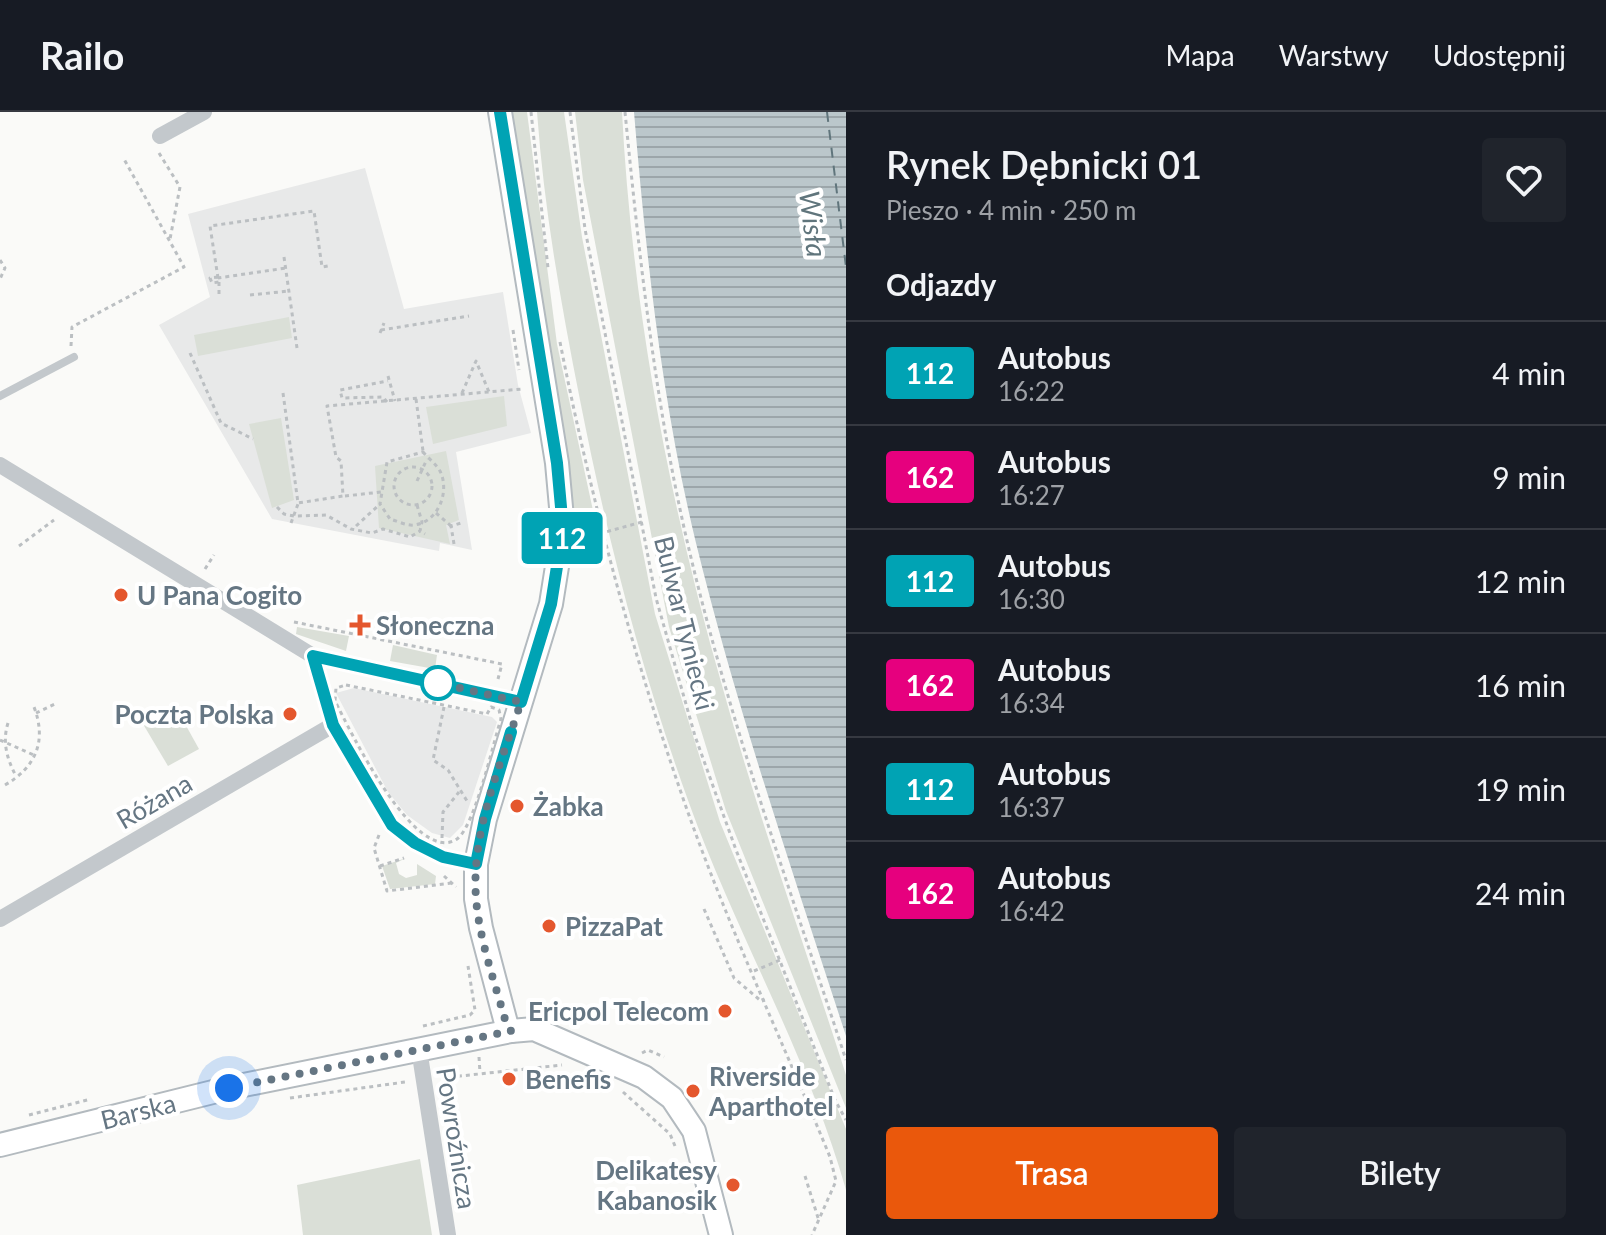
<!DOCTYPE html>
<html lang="pl">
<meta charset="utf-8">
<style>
body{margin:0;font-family:Lato,sans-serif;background:#20242c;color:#f1f3f6;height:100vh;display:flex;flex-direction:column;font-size:30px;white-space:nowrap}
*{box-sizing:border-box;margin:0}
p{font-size:26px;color:#9ea1a6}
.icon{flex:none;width:44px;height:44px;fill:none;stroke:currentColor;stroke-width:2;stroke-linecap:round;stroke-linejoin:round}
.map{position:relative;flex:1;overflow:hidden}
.sheet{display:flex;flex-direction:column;background:#171b24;width:760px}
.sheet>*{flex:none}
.badge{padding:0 16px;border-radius:6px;font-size:28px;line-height:52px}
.you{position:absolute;width:40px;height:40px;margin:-20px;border:6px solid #fff;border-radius:50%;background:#1a73e8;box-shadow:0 0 0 12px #1a73e833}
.map>.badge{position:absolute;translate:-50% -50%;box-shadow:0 0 0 4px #fff}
h2{padding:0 40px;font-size:30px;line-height:72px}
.round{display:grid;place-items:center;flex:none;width:84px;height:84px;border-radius:8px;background:#20242c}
.overview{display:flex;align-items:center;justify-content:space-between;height:136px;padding:0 40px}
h1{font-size:38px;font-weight:600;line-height:60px}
.action{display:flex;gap:16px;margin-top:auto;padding:16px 40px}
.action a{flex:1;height:92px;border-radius:8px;background:#ea580c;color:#fff;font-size:32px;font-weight:600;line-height:92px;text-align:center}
.action a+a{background:#20242c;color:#f1f3f6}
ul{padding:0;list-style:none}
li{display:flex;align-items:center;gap:24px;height:104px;padding:0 40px;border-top:2px solid #363941}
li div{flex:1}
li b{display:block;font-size:30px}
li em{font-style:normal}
li .badge{min-width:88px;font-weight:700;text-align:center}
header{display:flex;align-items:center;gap:48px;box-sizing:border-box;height:112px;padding:0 40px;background:#171b24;border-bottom:2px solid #363941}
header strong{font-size:38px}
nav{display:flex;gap:44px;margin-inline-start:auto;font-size:28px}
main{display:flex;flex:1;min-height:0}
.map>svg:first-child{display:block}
.built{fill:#e8e9e9}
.green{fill:#dadfd7}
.water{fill:url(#water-rules)}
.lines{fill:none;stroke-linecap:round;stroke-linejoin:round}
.ferry{stroke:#60757c;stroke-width:2;stroke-dasharray:10 8;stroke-linecap:butt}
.secondary-casing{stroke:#b3babf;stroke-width:26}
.path{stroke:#bbbfc2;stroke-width:3;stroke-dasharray:4 4;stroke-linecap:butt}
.lane{stroke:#c3c8cc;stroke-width:8}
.street{stroke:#c3c8cc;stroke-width:16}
.secondary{stroke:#fff;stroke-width:22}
.line-casing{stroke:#fff;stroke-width:18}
.line{stroke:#00a3b4;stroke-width:12}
.walk{stroke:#657683;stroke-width:8;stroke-dasharray:0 14.4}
.poi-dot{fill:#e4572e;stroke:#fff;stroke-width:3}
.stop-dot{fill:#fff;stroke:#00a3b4;stroke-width:4}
.labels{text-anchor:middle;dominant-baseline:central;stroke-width:8;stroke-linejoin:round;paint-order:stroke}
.poi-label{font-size:26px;font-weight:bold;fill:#657683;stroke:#fff;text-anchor:start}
.street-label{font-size:26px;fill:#657683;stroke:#fff}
.water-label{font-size:28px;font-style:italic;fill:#60757c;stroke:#fff}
</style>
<header>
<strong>Railo</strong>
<nav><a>Mapa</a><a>Warstwy</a><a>Udostępnij</a></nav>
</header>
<main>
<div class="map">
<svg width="846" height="1123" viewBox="0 0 846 1123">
<defs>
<pattern id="water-rules" width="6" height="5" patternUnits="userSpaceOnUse" patternTransform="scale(2)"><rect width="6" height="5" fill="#bbc7cb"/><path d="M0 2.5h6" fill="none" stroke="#9ca6aa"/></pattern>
</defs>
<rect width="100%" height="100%" fill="#fafaf8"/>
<g class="built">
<polygon points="365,56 404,197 503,180 518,273 531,321 456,340 472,438 440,431 439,439 272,407 159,213 210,185 188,102"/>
<polygon points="354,576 492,605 497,610 463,713 450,726 432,721 407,703 388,680 336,581"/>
</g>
<g class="green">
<polygon points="510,0 527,0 557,232 597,417 573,417 563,324"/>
<path d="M537,0H564L582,125L655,502L720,710L846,1017V1078C808,943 736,822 689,691C641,559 607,425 580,288C561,192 544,97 537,0Z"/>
<path d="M575,0H622C632,194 669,391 723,577C759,707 805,834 846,963V996L726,699L669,515L583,68Z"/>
<polygon points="289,205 292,226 198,244 194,223"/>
<polygon points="504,284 507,314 433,332 426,295"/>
<polygon points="281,306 294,388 272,396 249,312"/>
<polygon points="446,339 459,408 446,413 450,432 379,416 375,354"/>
<polygon points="297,515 349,524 346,539 296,522"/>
<polygon points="393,533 437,543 435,557 390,549"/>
<polygon points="174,592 199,637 168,654 143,612"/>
<polygon points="406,746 396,751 399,762 406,766 417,763 417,752 436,764 435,772 390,777 382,754"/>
<polygon points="420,1047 432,1123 303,1123 297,1073"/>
</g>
<path class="water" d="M634,0H846V924C793,761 737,598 696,431C662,291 646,144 634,0Z"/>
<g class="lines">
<polyline class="ferry" points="827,0 846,155"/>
<defs>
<g id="secondary">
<polyline points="500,0 557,351 563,417 551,492 485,707 476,752 476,787 481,816 506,911 511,919 534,917 644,965 672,986 694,1019 721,1123"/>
<polyline points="0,1033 229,976 511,919"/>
</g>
</defs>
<use href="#secondary" class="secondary-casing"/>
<g class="path">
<polyline points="531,0 548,156"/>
<polyline points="570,0 585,117 656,486 695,624 736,738 835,988 846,1008"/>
<path d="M625,0C639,141 654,282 685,420C726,600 789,774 846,948"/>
<polyline points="159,41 180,75 170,127"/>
<polyline points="284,145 297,236"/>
<polyline points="0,148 5,156 0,167"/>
<polyline points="218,165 210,166 212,171 219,170 218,166 286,156"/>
<polyline points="218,166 210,114 314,99 322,155 328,154"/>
<polyline points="219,182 219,170"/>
<polyline points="250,183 289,179"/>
<polyline points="381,218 469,204"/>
<polyline points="513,218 519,258"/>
<polyline points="380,221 384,211"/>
<path d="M560,230C591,387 632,541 685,692C727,812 782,928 830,1045L836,1069L812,1123"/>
<polyline points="71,234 72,215 184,155 124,47"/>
<polyline points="190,241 221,311 253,327"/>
<polyline points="388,264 395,289"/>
<polyline points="283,281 298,391 343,384 341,349 336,345 327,294 522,277"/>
<polyline points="462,281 476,249 489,280"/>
<polyline points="416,287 423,339"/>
<polyline points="387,290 383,285 342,286 340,278 388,269"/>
<path d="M423,340C428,346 436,352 440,359C450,379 439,410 414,413C407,414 397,409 390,407L380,392L387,350Z"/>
<circle cx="413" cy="374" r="19"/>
<polyline points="417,369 427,347"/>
<polyline points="345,384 381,380"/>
<polyline points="417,393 422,410 420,419 425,422"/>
<polyline points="277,395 284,402 294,404 326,403 351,417 372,421 383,417 410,425 420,419"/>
<polyline points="436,401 451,414"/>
<polyline points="291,411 298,392"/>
<polyline points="356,414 380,392"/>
<polyline points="584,426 642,410"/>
<polyline points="454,432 451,414 461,411"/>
<polyline points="19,434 54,408"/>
<polyline points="205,457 214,443"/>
<polyline points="294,510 502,552 498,567"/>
<path d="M346,573L487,602L491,595L499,598L501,607C493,631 475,714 457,727C415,755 349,616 335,589L336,576Z"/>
<polyline points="444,595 433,648 448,658 467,689"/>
<polyline points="36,601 55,592"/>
<path d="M8,611C2,630 7,647 16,664"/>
<polyline points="0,628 36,644"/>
<path d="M5,673C36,655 47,629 34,595"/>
<polyline points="379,723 374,736 387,779 452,771"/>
<polyline points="442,726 443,700 459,680"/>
<polyline points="380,754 404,746"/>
<polyline points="444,764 456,775"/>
<polyline points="704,797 734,866 761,889 765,888"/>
<polyline points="754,859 780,848"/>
<polyline points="423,914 470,903 475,898 468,854"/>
<polyline points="642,941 648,938 664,945"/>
<polyline points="479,945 480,961"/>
<polyline points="442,966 562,953"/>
<polyline points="623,980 670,1022 675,1034"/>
<polyline points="290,986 405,970"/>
<polyline points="29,1003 91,987"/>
<polyline points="805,1064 819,1109"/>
</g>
<polyline class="lane" points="0,284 74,245"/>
<g class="street">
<polyline points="160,24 204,0"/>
<polyline points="0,353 313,544 521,590"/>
<polyline points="313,544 333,613 392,713 415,731 443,745 476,752"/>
<polyline points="0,807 333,613"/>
<polyline points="419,937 448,1123"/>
</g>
<use href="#secondary" class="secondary"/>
</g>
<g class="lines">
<defs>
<polyline id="line" points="500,0 557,351 563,417 551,492 521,590 313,544 333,613 392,713 415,731 443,745 476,752 485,707 511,620"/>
</defs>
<use href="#line" class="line-casing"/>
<use href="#line" class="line"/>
<path class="walk" d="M229,976L511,919L506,911C495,871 479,827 476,786C471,719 501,652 521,590L438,571"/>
</g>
<g class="poi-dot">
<circle cx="121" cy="483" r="8"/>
<path d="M356 501h8v8h8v8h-8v8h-8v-8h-8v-8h8z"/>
<circle cx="290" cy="602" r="8"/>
<circle cx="517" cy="694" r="8"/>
<circle cx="549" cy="814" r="8"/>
<circle cx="725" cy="899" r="8"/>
<circle cx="509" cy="967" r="8"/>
<circle cx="693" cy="979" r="8"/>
<circle cx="733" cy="1073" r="8"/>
</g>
<circle class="stop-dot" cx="438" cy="571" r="16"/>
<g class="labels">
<g class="poi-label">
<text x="137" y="483">U Pana Cogito</text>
<text x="376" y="513">Słoneczna</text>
<text x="274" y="602" text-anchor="end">Poczta Polska</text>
<text x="533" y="694">Żabka</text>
<text x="565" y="814">PizzaPat</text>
<text x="709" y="899" text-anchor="end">Ericpol Telecom</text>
<text x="709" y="964">Riverside<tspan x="709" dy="30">Aparthotel</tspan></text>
<text x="525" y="967">Benefis</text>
<text x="717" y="1058" text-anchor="end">Delikatesy<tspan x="717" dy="30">Kabanosik</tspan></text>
</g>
<g class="street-label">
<text transform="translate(685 511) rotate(76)">Bulwar Tyniecki</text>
<text transform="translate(154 689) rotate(-30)">Różana</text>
<text transform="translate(138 999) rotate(-14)">Barska</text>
<text transform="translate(457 1026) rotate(81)">Powroźnicza</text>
</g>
<g class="water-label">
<text transform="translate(814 112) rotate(83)">Wisła</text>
</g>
</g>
</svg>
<div class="you" style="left:229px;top:976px"></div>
<b class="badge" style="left:562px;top:426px;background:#00a3b4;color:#fff">112</b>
</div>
<section class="sheet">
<div class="overview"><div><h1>Rynek Dębnicki 01</h1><p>Pieszo · 4 min · 250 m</p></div><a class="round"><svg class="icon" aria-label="heart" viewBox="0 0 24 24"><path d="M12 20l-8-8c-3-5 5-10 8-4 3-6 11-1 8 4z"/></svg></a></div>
<h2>Odjazdy</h2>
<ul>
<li><span class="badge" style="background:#00a3b4;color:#fff">112</span><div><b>Autobus</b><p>16:22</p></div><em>4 min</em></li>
<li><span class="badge" style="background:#e6007e;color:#fff">162</span><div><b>Autobus</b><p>16:27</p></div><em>9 min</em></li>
<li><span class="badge" style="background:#00a3b4;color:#fff">112</span><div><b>Autobus</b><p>16:30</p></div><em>12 min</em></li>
<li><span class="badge" style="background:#e6007e;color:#fff">162</span><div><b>Autobus</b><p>16:34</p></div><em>16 min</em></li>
<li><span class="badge" style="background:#00a3b4;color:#fff">112</span><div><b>Autobus</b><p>16:37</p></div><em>19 min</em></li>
<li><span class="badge" style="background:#e6007e;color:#fff">162</span><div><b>Autobus</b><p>16:42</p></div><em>24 min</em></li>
</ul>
<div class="action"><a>Trasa</a><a>Bilety</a></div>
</section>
</main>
